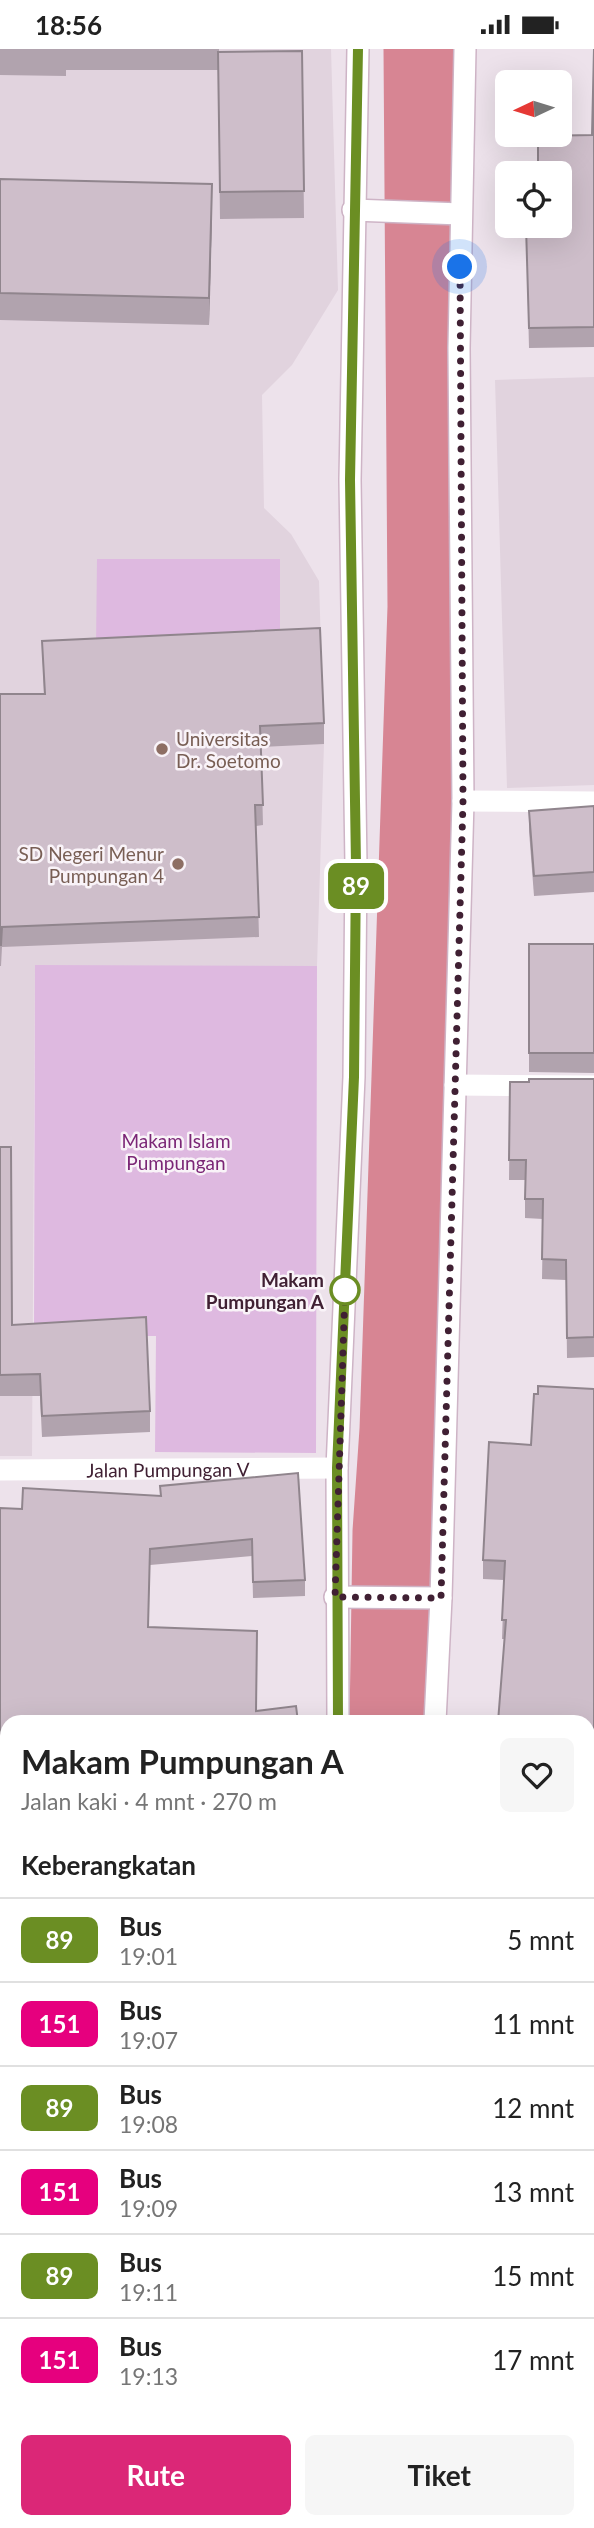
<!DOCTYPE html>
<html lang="id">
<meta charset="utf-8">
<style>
body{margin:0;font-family:Lato,sans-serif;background:#f6f6f6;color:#222;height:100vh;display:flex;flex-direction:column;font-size:26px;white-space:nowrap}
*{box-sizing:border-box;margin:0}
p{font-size:23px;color:#767676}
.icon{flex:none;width:38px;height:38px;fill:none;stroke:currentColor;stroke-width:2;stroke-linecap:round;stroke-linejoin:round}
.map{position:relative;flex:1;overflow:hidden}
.drawer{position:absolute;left:0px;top:1666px;width:595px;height:814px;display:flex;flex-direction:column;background:#fff;border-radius:21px 21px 0 0;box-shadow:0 7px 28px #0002}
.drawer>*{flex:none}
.badge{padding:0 14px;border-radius:10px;font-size:24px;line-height:46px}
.needle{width:46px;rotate:266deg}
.buttons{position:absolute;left:495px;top:21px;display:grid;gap:14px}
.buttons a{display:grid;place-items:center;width:77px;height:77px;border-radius:10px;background:#fff;box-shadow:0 7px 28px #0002;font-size:35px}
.you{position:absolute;width:35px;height:35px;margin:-18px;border:5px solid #fff;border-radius:50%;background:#1a73e8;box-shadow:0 0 0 10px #1a73e833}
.map>.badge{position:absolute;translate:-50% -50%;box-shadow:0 0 0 4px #fff}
h2{padding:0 21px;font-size:26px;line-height:63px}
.round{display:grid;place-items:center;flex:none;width:74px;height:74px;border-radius:10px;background:#f6f6f6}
.headline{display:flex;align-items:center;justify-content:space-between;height:119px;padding:0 21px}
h1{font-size:33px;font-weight:700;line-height:52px}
.cta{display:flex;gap:14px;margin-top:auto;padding:14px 21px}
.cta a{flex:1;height:80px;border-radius:10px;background:#db2777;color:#fff;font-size:28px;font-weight:700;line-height:80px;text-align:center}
.cta a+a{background:#f6f6f6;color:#222}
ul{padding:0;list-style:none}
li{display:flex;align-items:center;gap:21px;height:84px;padding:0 21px;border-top:2px solid #e0e0e0}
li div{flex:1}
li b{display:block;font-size:26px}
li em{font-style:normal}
li .badge{min-width:77px;font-weight:700;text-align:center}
.status{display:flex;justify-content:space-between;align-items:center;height:49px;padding:0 35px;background:#fff;direction:ltr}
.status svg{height:19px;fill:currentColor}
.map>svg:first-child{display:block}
.built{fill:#e1d3de}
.green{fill:#deb9e0}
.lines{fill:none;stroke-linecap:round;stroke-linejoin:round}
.river{stroke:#d78593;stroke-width:79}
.secondary-casing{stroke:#ceb4c6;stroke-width:24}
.street{stroke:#fff;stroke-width:21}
.secondary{stroke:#fff;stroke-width:21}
.wall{fill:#b1a3ae}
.shaded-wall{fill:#90858d}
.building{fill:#cebeca;stroke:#90858d;stroke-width:2}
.line-casing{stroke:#fff;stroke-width:16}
.line{stroke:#6b8e23;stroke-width:10}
.walk{stroke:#402033;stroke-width:7;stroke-dasharray:0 12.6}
.education-dot{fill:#8d6e63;stroke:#f9f3f8;stroke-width:2.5}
.stop-dot{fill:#fff;stroke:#6b8e23;stroke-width:3.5}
.labels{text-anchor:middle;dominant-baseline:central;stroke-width:5;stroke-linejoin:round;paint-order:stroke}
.education-label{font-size:19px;fill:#785e54;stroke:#f9f3f8;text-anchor:start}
.park-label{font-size:19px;fill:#7b2676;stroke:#f9f3f8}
.stop-label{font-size:19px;font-weight:bold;fill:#402033;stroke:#f9f3f8;text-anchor:end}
.street-label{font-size:19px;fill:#402033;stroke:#f9f3f8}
</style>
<div class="status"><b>18:56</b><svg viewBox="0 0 49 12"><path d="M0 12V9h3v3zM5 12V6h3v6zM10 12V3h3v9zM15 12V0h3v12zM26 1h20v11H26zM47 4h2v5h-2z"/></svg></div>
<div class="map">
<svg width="594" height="2479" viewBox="0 0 594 2479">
<rect width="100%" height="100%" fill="#ede2eb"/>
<g class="built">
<polygon points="0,0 331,0 338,241 292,316 262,346 264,459 291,485 319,532 324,695 317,917 35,917 32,1407 0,1407"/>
<polygon points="594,328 594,736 507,739 495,331"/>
</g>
<g class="green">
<polygon points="97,510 280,510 280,598 96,598"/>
<polygon points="35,916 317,917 316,1404 155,1403 156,1287 34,1287"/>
</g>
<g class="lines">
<g class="river">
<polyline points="389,1673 392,1483 399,1381 427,558 423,0"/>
<polyline points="369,2479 369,2473"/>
</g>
<defs>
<g id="secondary">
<polyline points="353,161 461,165"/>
<polyline points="335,1548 441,1549"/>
<polyline points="338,1673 337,1419 354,1028 356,816 350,431 358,0"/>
<polyline points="435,1673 441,1549 463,752 459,299 465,0"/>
<polyline points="308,2479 308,2473"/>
<polyline points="395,2479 395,2473"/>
</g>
</defs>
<use href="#secondary" class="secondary-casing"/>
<g class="street">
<polyline points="463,752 594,753"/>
<polyline points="455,1036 594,1037"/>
<path id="s1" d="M0,1421L337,1419"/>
<polyline points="0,1746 7,1746"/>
</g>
<use href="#secondary" class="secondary"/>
</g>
<g class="wall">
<polygon points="0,0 219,0 219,3 302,2 304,169 220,170 218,21 66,21 66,27 0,26"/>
<polygon points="594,0 594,298 529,299 526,177 560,177 592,86"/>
<polygon points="0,130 212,162 209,276 0,271"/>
<polygon points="42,592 324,674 324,695 261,698 263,776 256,777 259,888 2,898 1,917 0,917 0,645 44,645"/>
<polygon points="594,757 594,843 534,847 529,782 529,762"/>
<polygon points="529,895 594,895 594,1024 529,1023"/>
<polygon points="594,1030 594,1308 567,1309 566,1231 542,1230 543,1170 525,1169 525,1131 509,1131 510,1033"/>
<polygon points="0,1098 12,1276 150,1362 150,1383 42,1388 40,1347 0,1347"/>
<polygon points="594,1340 594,1739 588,1739 588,1673 504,1590 502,1590 504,1531 483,1530 483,1511 531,1396"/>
<polygon points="298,1424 305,1531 305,1547 253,1549 252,1507 150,1516 148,1578 257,1662 298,1673 7,1673 7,1710 0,1710 0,1459 22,1460 160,1447 160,1437"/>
<polygon points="594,1743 594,2206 588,2207 588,1744"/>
<rect x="588" y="2266" width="6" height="57"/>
</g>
<polygon class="shaded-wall" points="212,135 212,162 209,276 209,249"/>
<g class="building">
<polygon points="594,0 594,278 529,279 526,177 560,177 560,124 538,124 538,87 592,86"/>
<polygon points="302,2 304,142 220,143 218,3"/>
<polygon points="0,130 212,135 209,249 0,244"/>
<polygon points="320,579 324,674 260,677 263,756 255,756 259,868 2,878 1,896 0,896 0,645 45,645 42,592"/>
<polygon points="594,757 594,823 534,827 529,762"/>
<rect x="529" y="895" width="65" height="109"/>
<polygon points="529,1030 594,1030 594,1288 567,1289 566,1211 542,1210 543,1150 525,1150 526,1111 509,1111 510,1033 529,1033"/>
<polygon points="0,1098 11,1098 12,1276 146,1268 150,1362 42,1367 40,1325 0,1326"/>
<polygon points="538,1337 594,1340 594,1720 588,1720 588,1673 498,1673 506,1571 502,1571 505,1512 483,1511 489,1393 531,1396 534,1345 538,1345"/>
<polygon points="298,1424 305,1531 253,1533 252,1490 150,1500 148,1578 257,1582 256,1662 296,1657 298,1673 7,1673 7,1694 0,1693 0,1459 22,1460 23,1439 161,1447 160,1437"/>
<polygon points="594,1743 594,2187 588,2187 588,1744"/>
<polygon points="7,1797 7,2473 44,2473 44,2479 0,2479 0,1887"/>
<rect x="588" y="2266" width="6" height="38"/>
<polygon points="588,2329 594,2329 594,2479 449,2479 449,2473 588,2473"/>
<polygon points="113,2473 277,2473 278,2479 113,2479"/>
</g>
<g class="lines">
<defs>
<polyline id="line" points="338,1673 337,1419 354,1028 356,816 350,431 358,0"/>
</defs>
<use href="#line" class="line-casing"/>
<use href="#line" class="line"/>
<polyline class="walk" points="345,1241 335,1548 441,1549 463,752 460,218"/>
</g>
<g class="education-dot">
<circle cx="162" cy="700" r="7"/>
<circle cx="178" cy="815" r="7"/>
</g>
<circle class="stop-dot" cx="345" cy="1241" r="14"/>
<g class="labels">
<g class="education-label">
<text x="176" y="689">Universitas<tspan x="176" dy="22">Dr. Soetomo</tspan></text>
<text x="164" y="804" text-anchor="end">SD Negeri Menur<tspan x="164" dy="22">Pumpungan 4</tspan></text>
</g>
<g class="park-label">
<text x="176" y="1091">Makam Islam<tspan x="176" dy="22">Pumpungan</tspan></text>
</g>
<g class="stop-label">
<text x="324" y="1230">Makam<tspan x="324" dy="22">Pumpungan A</tspan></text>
</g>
<g class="street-label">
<text stroke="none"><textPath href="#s1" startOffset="168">Jalan Pumpungan V</textPath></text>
</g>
</g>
</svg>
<div class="buttons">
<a><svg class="needle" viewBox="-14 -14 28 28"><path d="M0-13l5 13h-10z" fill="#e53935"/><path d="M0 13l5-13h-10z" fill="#767676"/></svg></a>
<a><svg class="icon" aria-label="locate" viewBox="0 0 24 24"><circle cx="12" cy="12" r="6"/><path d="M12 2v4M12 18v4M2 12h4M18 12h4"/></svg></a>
</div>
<div class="you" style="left:460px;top:218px"></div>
<b class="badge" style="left:356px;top:837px;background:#6b8e23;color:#fff">89</b>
<section class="drawer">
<div class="headline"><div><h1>Makam Pumpungan A</h1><p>Jalan kaki · 4 mnt · 270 m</p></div><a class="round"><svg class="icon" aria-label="heart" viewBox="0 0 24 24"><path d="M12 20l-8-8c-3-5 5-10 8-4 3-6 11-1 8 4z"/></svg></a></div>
<h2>Keberangkatan</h2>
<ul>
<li><span class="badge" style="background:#6b8e23;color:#fff">89</span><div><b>Bus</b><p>19:01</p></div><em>5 mnt</em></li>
<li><span class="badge" style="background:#e6007e;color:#fff">151</span><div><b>Bus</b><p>19:07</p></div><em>11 mnt</em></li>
<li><span class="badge" style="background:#6b8e23;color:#fff">89</span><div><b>Bus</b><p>19:08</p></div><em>12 mnt</em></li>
<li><span class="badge" style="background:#e6007e;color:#fff">151</span><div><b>Bus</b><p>19:09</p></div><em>13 mnt</em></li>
<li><span class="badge" style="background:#6b8e23;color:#fff">89</span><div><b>Bus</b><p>19:11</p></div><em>15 mnt</em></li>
<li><span class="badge" style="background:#e6007e;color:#fff">151</span><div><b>Bus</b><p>19:13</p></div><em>17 mnt</em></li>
</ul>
<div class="cta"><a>Rute</a><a>Tiket</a></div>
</section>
</div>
